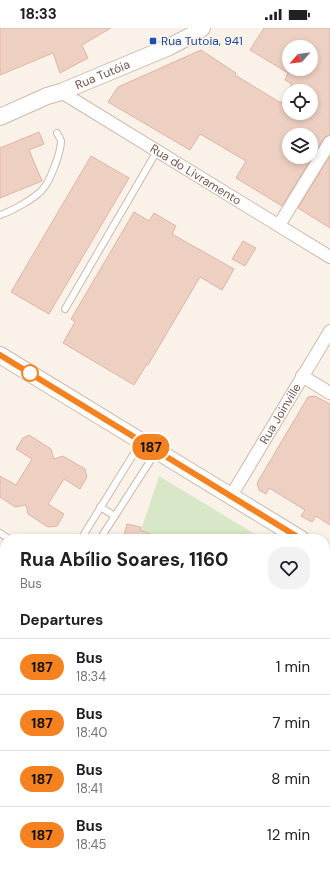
<!DOCTYPE html>
<meta charset="utf-8">
<style>
body{margin:0;font-family:"DM Sans",sans-serif;background:#f2f2f2;color:#202124;height:100vh;display:flex;flex-direction:column;font-size:15px;white-space:nowrap}
*{box-sizing:border-box;margin:0}
p{font-size:13px;color:#757577}
.icon{flex:none;width:22px;height:22px;fill:none;stroke:currentColor;stroke-width:2;stroke-linecap:round;stroke-linejoin:round}
.map{position:relative;flex:1;overflow:hidden}
.sheet{position:absolute;left:0px;top:506px;width:330px;height:336px;display:flex;flex-direction:column;background:#fff;border-radius:16px 16px 0 0;box-shadow:0 2px 6px #0003}
.sheet>*{flex:none}
.badge{padding:0 8px;border-radius:13px;font-size:14px;line-height:26px}
.needle{width:26px;rotate:242deg}
.controls{position:absolute;left:282px;top:12px;display:grid;gap:8px}
.controls a{display:grid;place-items:center;width:36px;height:36px;border-radius:50%;background:#fff;box-shadow:0 2px 6px #0003;font-size:20px}
.map>.badge{position:absolute;translate:-50% -50%;box-shadow:0 0 0 2px #fff}
h2{padding:0 20px;font-size:15px;line-height:36px}
.round{display:grid;place-items:center;flex:none;width:42px;height:42px;border-radius:16px;background:#f2f2f2}
.headline{display:flex;align-items:center;justify-content:space-between;height:68px;padding:0 20px}
h1{font-size:19px;font-weight:700;line-height:30px}
ul{padding:0;list-style:none}
li{display:flex;align-items:center;gap:12px;height:56px;padding:0 20px;border-top:1px solid #e0e0e0}
li div{flex:1}
li b{display:block;font-size:15px}
li em{font-style:normal}
li .badge{min-width:44px;font-weight:700;text-align:center}
.status{display:flex;justify-content:space-between;align-items:center;height:28px;padding:0 20px;background:#fff;direction:ltr}
.status svg{height:11px;fill:currentColor}
.map>svg:first-child{display:block}
.garden{fill:#d7e7c8}
.building{fill:#edd0c2;stroke:#deb5a5;fill-rule:evenodd}
.lines{fill:none;stroke-linecap:round;stroke-linejoin:round}
.service-casing{stroke:#cbb9af;stroke-width:8}
.minor-casing{stroke:#cbb9af;stroke-width:14}
.tertiary-casing{stroke:#cbb9af;stroke-width:18}
.path{stroke:#d2b3a6;stroke-width:2.5;stroke-dasharray:1 3;stroke-linecap:butt}
.service{stroke:#fff;stroke-width:6}
.minor{stroke:#fff;stroke-width:12}
.tertiary{stroke:#fff;stroke-width:16}
.line-casing{stroke:#fff;stroke-width:9}
.line{stroke:#f58220;stroke-width:6}
.transit-dot{fill:#1a4fb4;stroke:#fdf6ee;stroke-width:1.5}
.stop-dot{fill:#fff;stroke:#f58220;stroke-width:2}
.labels{text-anchor:middle;dominant-baseline:central;stroke-width:3;stroke-linejoin:round;paint-order:stroke}
.transit-label{font-size:12px;fill:#164399;stroke:#fdf6ee;text-anchor:start}
.street-label{font-size:12px;fill:#72584f;stroke:#fdf6ee}
</style>
<div class="status"><b>18:33</b><svg viewBox="0 0 49 12"><path d="M0 12V9h3v3zM5 12V6h3v6zM10 12V3h3v9zM15 12V0h3v12zM26 1h20v11H26zM47 4h2v5h-2z"/></svg></div>
<div class="map">
<svg width="330" height="842" viewBox="0 0 330 842">
<rect width="100%" height="100%" fill="#faf2e8"/>
<g class="garden">
<polygon points="159,448 263,511 138,511"/>
<polygon points="325,549 330,552 330,842 27,842 28,837 325,837"/>
</g>
<g class="building">
<polygon points="0,0 111,0 82,17 88,30 60,45 53,25 0,47"/>
<path d="M264,0H330V107L326,108L324,110L282,178L236,150L246,133L200,106L190,122L108,74L118,59L201,22L236,45L235,47L281,75L292,56L285,52L288,45L250,22ZM289,19H311V41H291L289,44ZM289,63H311V85H289ZM289,107H311V129H289Z"/>
<polygon points="39,104 44,116 29,122 42,153 0,170 0,120"/>
<polygon points="91,128 129,150 49,286 11,264"/>
<polygon points="330,128 330,200 298,180"/>
<polygon points="134,184 149,193 154,185 176,198 172,206 234,241 222,262 200,249 148,337 147,336 134,357 63,315 75,294 71,291"/>
<polygon points="243,213 256,220 245,238 232,231"/>
<polygon points="315,368 330,376 330,497 316,488 312,494 301,488 305,482 269,460 266,466 259,462 257,455 308,369"/>
<polygon points="29,407 51,421 54,431 63,428 85,441 87,449 80,461 64,451 48,476 64,486 57,498 48,499 28,486 26,477 15,479 0,469 0,448 16,457 32,431 16,421 23,410"/>
<polygon points="127,496 141,499 140,502 162,511 132,511 124,507"/>
</g>
<g class="lines">
<defs>
<g id="service">
<path d="M0,187C12,183 34,171 42,162C50,154 61,124 61,113C60,110 58,107 57,105"/>
<polyline points="65,281 157,123"/>
<polyline points="100,479 115,488"/>
<polyline points="0,505 9,511"/>
<polyline points="81,511 141,414"/>
<polyline points="100,511 156,424"/>
</g>
<g id="minor">
<path id="s1" d="M61,64L330,229"/>
<polyline points="279,197 330,114"/>
<polyline points="302,348 330,365"/>
<path id="s2" d="M231,468L330,303"/>
</g>
<g id="tertiary">
<path id="s3" d="M0,89L47,68L61,64L169,19L194,6L202,0"/>
<polyline points="0,327 301,511"/>
<polyline points="325,526 330,529"/>
</g>
</defs>
<use href="#service" class="service-casing"/>
<use href="#minor" class="minor-casing"/>
<use href="#tertiary" class="tertiary-casing"/>
<polyline class="path" points="0,553 5,550"/>
<use href="#service" class="service"/>
<use href="#minor" class="minor"/>
<use href="#tertiary" class="tertiary"/>
</g>
<g class="lines">
<defs>
<polyline id="line" points="0,327 301,511"/>
</defs>
<use href="#line" class="line-casing"/>
<use href="#line" class="line"/>
</g>
<rect class="transit-dot" x="149" y="9" width="8" height="8" rx="2"/>
<circle class="stop-dot" cx="30" cy="345" r="8"/>
<g class="labels">
<g class="transit-label">
<text x="161" y="13">Rua Tutoia, 941</text>
</g>
<g class="street-label">
<text stroke="none"><textPath href="#s3" startOffset="111">Rua Tutóia</textPath></text>
<text stroke="none"><textPath href="#s1" startOffset="158">Rua do Livramento</textPath></text>
<text stroke="none"><textPath href="#s2" startOffset="96">Rua Joinville</textPath></text>
</g>
</g>
</svg>
<div class="controls">
<a><svg class="needle" viewBox="-14 -14 28 28"><path d="M0-13l5 13h-10z" fill="#e53935"/><path d="M0 13l5-13h-10z" fill="#757577"/></svg></a>
<a><svg class="icon" aria-label="locate" viewBox="0 0 24 24"><circle cx="12" cy="12" r="6"/><path d="M12 2v4M12 18v4M2 12h4M18 12h4"/></svg></a>
<a><svg class="icon" aria-label="layers" viewBox="0 0 24 24"><path d="M12 4l9 5-9 5-9-5zM3 14l9 5 9-5"/></svg></a>
</div>
<b class="badge" style="left:151px;top:419px;background:#f58220;color:#111">187</b>
<section class="sheet">
<div class="headline"><div><h1>Rua Abílio Soares, 1160</h1><p>Bus</p></div><a class="round"><svg class="icon" aria-label="heart" viewBox="0 0 24 24"><path d="M12 20l-8-8c-3-5 5-10 8-4 3-6 11-1 8 4z"/></svg></a></div>
<h2>Departures</h2>
<ul>
<li><span class="badge" style="background:#f58220;color:#111">187</span><div><b>Bus</b><p>18:34</p></div><em>1 min</em></li>
<li><span class="badge" style="background:#f58220;color:#111">187</span><div><b>Bus</b><p>18:40</p></div><em>7 min</em></li>
<li><span class="badge" style="background:#f58220;color:#111">187</span><div><b>Bus</b><p>18:41</p></div><em>8 min</em></li>
<li><span class="badge" style="background:#f58220;color:#111">187</span><div><b>Bus</b><p>18:45</p></div><em>12 min</em></li>
</ul>
</section>
</div>
